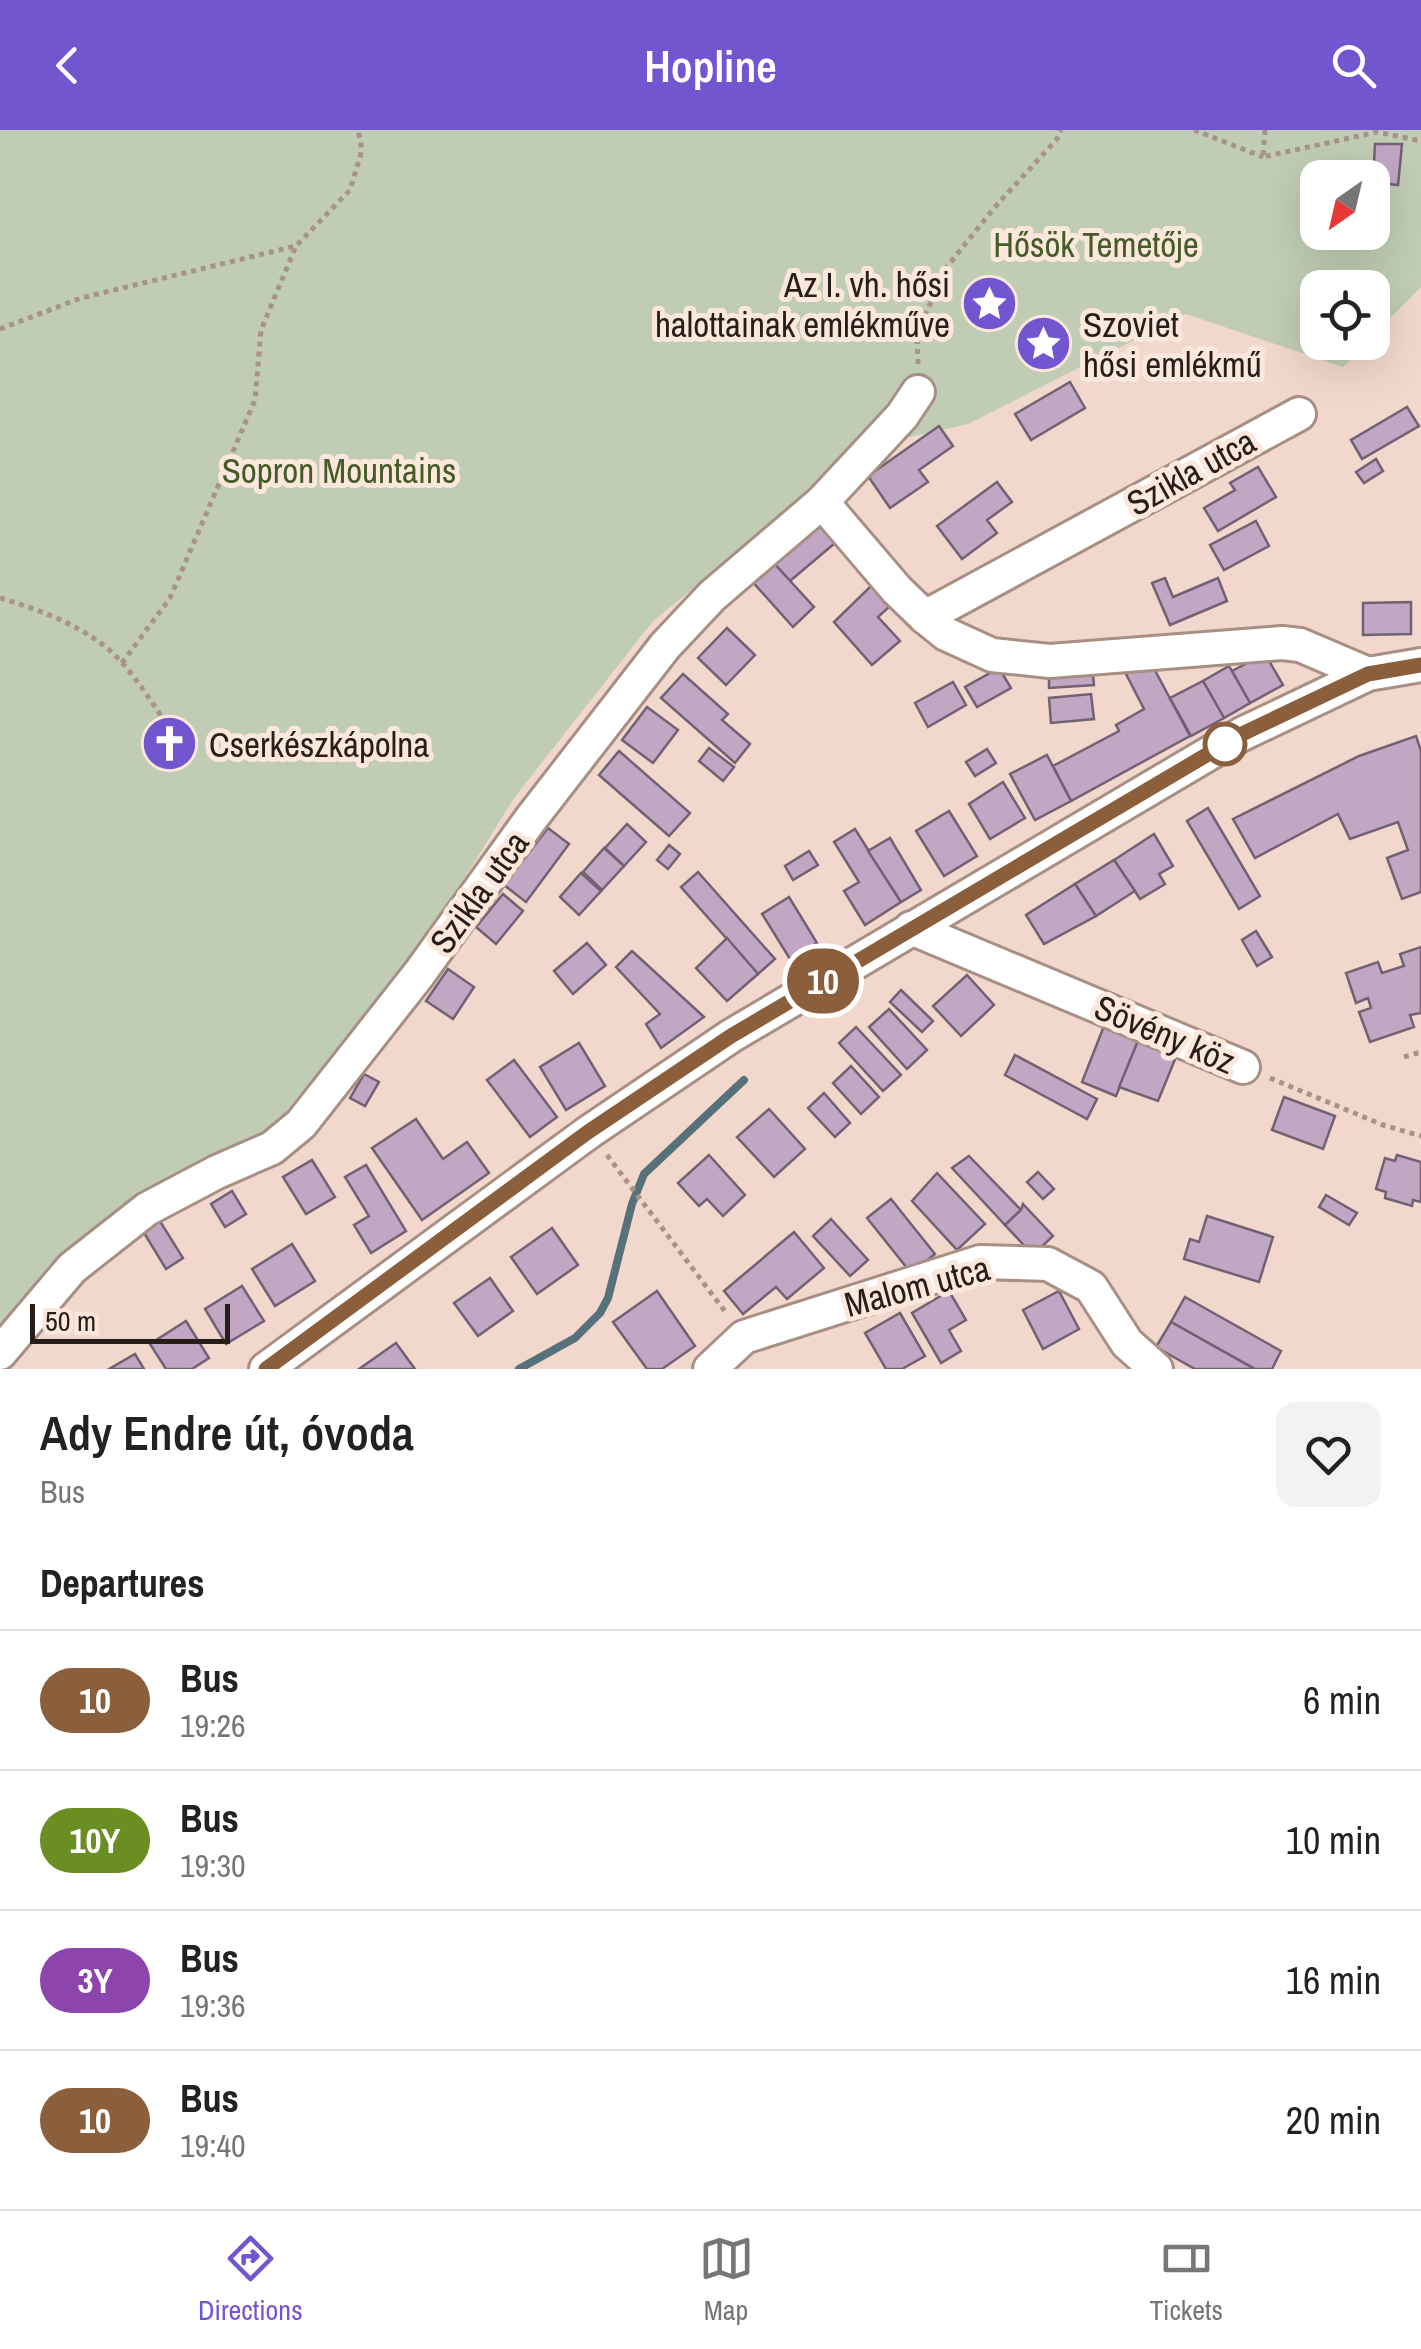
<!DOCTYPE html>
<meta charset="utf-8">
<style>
body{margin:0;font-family:"Archivo Narrow",sans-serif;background:#f2f2f2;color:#222;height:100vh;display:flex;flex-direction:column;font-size:38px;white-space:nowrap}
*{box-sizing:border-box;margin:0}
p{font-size:32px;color:#767676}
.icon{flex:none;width:55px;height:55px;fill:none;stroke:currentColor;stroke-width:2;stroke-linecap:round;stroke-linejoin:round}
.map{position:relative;height:1239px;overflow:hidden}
.sheet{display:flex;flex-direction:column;background:#fff;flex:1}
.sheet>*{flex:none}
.badge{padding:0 20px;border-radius:32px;font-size:35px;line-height:65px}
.needle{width:65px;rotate:214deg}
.controls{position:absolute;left:1300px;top:30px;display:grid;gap:20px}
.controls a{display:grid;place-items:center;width:90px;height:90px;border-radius:20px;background:#fff;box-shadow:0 10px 40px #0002;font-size:50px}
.scale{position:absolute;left:30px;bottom:25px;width:200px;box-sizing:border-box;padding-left:10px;border:5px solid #271e1a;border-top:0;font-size:28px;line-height:35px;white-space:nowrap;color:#271e1a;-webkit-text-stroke:8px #fce7dd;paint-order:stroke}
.map>.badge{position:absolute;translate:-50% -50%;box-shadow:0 0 0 5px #fff}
h2{padding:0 40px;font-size:38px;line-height:90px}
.round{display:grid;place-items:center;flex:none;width:105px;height:105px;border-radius:20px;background:#f2f2f2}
.summary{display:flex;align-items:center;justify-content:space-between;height:170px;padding:0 40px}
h1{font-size:48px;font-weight:600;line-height:75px}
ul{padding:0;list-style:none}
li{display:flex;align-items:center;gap:30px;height:140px;padding:0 40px;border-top:2px solid #e0e0e0}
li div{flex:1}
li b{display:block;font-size:38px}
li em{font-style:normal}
li .badge{min-width:110px;font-weight:700;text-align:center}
header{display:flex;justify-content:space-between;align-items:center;height:130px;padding:0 40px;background:#7256d0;color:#fff;font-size:45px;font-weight:600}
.tab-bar{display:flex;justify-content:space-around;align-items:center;height:140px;border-top:2px solid #e0e0e0;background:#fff;font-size:28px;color:#767676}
.tab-bar a{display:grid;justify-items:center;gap:5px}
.tab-bar .on{color:#7256d0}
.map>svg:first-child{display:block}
.green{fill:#c0ccb3;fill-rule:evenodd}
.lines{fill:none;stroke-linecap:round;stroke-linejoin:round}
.stream{stroke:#57717a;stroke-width:8}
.building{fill:#c1a7c4;stroke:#716173;stroke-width:2.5}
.minor-casing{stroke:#a78f83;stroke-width:38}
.path{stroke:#a7938a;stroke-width:5;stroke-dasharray:5 5;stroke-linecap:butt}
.minor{stroke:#fff;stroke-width:32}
.line-casing{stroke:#fff;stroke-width:22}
.line{stroke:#8b5e3c;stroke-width:15}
.stop-dot{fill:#fff;stroke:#8b5e3c;stroke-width:5}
.labels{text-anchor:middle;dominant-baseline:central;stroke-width:10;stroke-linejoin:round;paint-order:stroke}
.park-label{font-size:35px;fill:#455b28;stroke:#fce7dd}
.poi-label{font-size:35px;fill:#271e1a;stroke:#fce7dd;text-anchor:start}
.street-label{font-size:35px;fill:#271e1a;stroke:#fce7dd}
</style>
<header><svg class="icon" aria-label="back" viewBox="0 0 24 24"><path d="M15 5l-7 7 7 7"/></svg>Hopline<svg class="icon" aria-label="search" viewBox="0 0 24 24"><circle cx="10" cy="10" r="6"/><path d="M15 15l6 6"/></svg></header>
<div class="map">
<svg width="1421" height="1239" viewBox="0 0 1421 1239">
<rect width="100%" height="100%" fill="#f2d8cc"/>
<path class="green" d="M0,0H1421V157L1373,206L1372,158H1318V212L1367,213L1343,237L1186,184L968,294L896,310L833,346L653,491L514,668L323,977L110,1108L0,1230ZM1318,48H1372V102H1318Z"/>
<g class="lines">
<polyline class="stream" points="519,1239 575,1208 600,1183 608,1168 632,1074 644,1044 744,950"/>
</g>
<g class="building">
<polygon points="1375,14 1402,14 1398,55 1373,52"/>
<polygon points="1070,252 1085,278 1031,310 1015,284"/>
<polygon points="1407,277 1419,296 1362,329 1351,310"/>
<polygon points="939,296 953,316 919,340 928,352 890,378 868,346"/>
<polygon points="1376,329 1383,341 1364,353 1356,342"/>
<polygon points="1258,337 1276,367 1218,401 1204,378 1235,360 1230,353"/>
<polygon points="997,352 1012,372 987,390 997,403 962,429 937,396"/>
<polygon points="817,390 835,413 790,451 771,430"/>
<polygon points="1256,391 1269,416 1224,440 1210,415"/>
<polygon points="771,430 814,477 793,497 750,449"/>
<polygon points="1165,448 1173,467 1218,448 1227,471 1170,495 1152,453"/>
<polygon points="872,455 890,476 878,487 900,511 872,535 834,492"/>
<polygon points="1411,472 1411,504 1363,505 1363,473"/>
<polygon points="727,498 755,525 726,555 698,528"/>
<polygon points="1265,524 1283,555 1250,573 1232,541"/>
<polygon points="1150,531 1190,606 1071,671 1053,636 1119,601 1116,595 1144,579 1126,544"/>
<polygon points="1229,536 1250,573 1224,588 1203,551"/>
<polygon points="999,538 1011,558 977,577 965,557"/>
<polygon points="683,544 728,584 722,590 750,614 735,633 661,568"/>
<polygon points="1093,545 1094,555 1049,558 1049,548"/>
<polygon points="1203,551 1224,588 1191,606 1170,568"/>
<polygon points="953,552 966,575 928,597 915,573"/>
<polygon points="1091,564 1094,589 1051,593 1049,568"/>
<polygon points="647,577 678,600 653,633 622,610"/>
<polygon points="1416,606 1421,621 1421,762 1402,769 1387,728 1408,720 1398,692 1350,709 1338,684 1255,728 1233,689 1359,626"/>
<polygon points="709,618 734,637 723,651 699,631"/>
<polygon points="987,619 996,633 975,646 966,632"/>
<polygon points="619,621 690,683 669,706 599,645"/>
<polygon points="1047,625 1071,671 1035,690 1010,644"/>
<polygon points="1003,652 1025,688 990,709 969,674"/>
<polygon points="1208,678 1260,766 1239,779 1187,691"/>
<polygon points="949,681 977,726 944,746 916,701"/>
<polygon points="627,694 646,712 624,736 605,718"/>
<polygon points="548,698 569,714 526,772 504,755"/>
<polygon points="855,699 901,772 865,795 844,761 859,752 834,712"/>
<polygon points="1154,704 1173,736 1159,744 1165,754 1140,769 1114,730"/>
<polygon points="890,708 921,760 901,772 868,721"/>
<polygon points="669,715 680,724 668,739 657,730"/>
<polygon points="604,718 624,736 602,760 583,742"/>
<polygon points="809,721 818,735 793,750 785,736"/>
<polygon points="1114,730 1135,761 1096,786 1075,754"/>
<polygon points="698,742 775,829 758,844 681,757"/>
<polygon points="581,743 601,761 579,785 560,767"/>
<polygon points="1075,754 1096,786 1044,814 1026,785"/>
<polygon points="503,764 523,781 496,814 476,797"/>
<polygon points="789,767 817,813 790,829 762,784"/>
<polygon points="1256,801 1272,827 1257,836 1242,810"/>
<polygon points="727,808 758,844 727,871 696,838"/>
<polygon points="587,813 606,835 573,864 554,841"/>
<polygon points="1421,817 1421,883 1410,885 1414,897 1370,912 1359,882 1371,878 1368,868 1356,873 1346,843 1378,832 1382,843 1404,836 1400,824"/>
<polygon points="632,821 704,887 661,918 646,894 660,884 616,837"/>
<polygon points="448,839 474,857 453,889 426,871"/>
<polygon points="967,845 994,875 961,906 933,876"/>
<polygon points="901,860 933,891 922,902 890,872"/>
<polygon points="889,879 927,920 907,939 869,897"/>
<polygon points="1104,896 1138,911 1116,966 1082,952"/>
<polygon points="856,897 901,945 883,961 839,913"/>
<polygon points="1138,911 1176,927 1158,971 1119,957"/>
<polygon points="579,913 605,956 566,980 540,937"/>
<polygon points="1015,925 1097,969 1087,989 1005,945"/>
<polygon points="514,930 557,987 530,1007 487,950"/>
<polygon points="851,936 879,967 861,984 833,953"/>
<polygon points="364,944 379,952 365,976 350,968"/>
<polygon points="824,963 850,993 835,1007 808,978"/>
<polygon points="1284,967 1335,986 1323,1019 1272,1000"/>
<polygon points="769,979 805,1019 774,1047 737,1007"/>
<polygon points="416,989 443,1029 467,1012 489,1043 422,1090 372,1018"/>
<polygon points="709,1025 745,1065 723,1086 707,1069 699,1076 678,1053"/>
<polygon points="1397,1025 1421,1032 1421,1072 1413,1070 1412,1076 1385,1068 1386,1062 1376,1059 1385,1028 1395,1031"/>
<polygon points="969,1026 1021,1080 1005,1095 952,1038"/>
<polygon points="312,1030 335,1067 306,1084 283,1047"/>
<polygon points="366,1035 406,1101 371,1123 354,1095 369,1086 345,1047"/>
<polygon points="1038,1042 1054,1059 1043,1069 1027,1052"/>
<polygon points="937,1043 985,1094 957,1120 912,1071"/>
<polygon points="232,1061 246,1084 225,1097 211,1074"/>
<polygon points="1326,1065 1357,1083 1349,1095 1319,1077"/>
<polygon points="891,1069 935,1124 911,1143 867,1088"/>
<polygon points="1023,1074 1053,1106 1033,1125 1005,1095 1021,1080"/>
<polygon points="1207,1086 1273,1107 1259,1152 1184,1129 1190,1109 1199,1112"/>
<polygon points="158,1088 183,1128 166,1139 141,1098"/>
<polygon points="831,1089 868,1130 850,1146 813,1106"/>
<polygon points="552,1098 578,1135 537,1164 511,1127"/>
<polygon points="794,1102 824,1138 787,1169 776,1157 743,1184 724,1161"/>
<polygon points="292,1114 315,1151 275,1176 252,1139"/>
<polygon points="490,1148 513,1181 478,1206 454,1173"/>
<polygon points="242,1156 264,1191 226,1214 205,1179"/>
<polygon points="657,1161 695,1216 662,1239 647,1239 613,1192"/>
<polygon points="949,1161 966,1190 949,1200 961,1221 941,1233 912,1183"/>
<polygon points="1059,1161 1079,1199 1043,1219 1023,1180"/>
<polygon points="1185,1167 1281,1221 1272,1239 1255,1239 1171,1192"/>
<polygon points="900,1183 925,1226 902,1239 886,1239 865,1203"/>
<polygon points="186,1191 209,1228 192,1239 166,1239 150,1214"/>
<polygon points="1171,1192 1253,1238 1252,1239 1195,1239 1156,1217"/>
<polygon points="396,1213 415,1239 359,1239"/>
<polygon points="135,1224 144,1239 109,1239"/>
</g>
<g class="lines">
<defs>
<g id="minor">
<polyline points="822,372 897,460 925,487 946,504 992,525 1050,531 1282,513 1300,515 1368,544"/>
<polyline points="925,487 1299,284"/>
<polyline points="911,798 1243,937"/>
<polyline points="0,1223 72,1138 147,1079 217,1042 272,1018 301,994 419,844 530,690 665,516 712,466 822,372 902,286 918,262"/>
<polyline points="266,1239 589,1002 731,906 1242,604 1368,544 1421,535"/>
<polyline points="710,1239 744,1207 980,1132 1048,1134 1091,1157 1127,1213 1156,1239"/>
</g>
</defs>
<use href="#minor" class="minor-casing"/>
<g class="path">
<polyline points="1194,0 1263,27"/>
<polyline points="1265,0 1263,27 1377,2 1421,11"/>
<polyline points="0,199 81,168 296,116 350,60 362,20 358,0"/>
<polyline points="918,234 917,204 946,138 994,78 1057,9 1061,0"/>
<path d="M0,468C37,479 76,493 107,518C134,541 154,577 175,606"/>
<polyline points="122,533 170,468 255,270 261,200 296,116"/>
<polyline points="1404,927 1421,922"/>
<polyline points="1270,948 1383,995 1421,1006"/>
<polyline points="607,1025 727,1184"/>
</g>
<use href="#minor" class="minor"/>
</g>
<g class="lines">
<defs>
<polyline id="line" points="266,1239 588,1002 731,906 1242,604 1368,544 1421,535"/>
</defs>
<use href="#line" class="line-casing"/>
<use href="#line" class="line"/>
</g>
<defs>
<symbol id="sight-disc" viewBox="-11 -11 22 22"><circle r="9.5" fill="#7256d0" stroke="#fce7dd"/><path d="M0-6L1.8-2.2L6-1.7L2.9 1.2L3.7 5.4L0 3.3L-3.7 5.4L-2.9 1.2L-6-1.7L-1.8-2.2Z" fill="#fff"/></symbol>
<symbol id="church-disc" viewBox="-11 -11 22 22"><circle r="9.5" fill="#7256d0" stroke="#fce7dd"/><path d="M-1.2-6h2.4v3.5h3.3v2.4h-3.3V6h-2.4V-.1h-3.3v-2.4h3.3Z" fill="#fff"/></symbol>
</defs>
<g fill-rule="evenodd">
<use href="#sight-disc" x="958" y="142" width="63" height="63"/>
<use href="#sight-disc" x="1012" y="182" width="63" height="63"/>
<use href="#church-disc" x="138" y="582" width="63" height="63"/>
</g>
<circle class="stop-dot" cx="1225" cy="614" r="20"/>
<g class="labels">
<g class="park-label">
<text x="1096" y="114">Hősök Temetője</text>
<text x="339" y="340">Sopron Mountains</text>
</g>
<g class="poi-label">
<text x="950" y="154" text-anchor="end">Az I. vh. hősi<tspan x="950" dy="40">halottainak emlékműve</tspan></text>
<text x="1083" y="194">Szoviet<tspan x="1083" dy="40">hősi emlékmű</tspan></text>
<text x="209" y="614">Cserkészkápolna</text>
</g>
<g class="street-label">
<text transform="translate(1191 342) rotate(-29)">Szikla utca</text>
<text transform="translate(479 762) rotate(-54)">Szikla utca</text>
<text transform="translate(1165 904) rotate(23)">Sövény köz</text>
<text transform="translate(917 1156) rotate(-15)">Malom utca</text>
</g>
</g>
</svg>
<div class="controls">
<a><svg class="needle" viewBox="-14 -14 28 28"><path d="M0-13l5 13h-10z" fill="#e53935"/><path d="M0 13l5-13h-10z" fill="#767676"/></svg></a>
<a><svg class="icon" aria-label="locate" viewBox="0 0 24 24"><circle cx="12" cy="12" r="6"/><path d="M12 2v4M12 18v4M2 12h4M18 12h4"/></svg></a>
</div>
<div class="scale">50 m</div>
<b class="badge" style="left:823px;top:851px;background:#8b5e3c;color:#fff">10</b>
</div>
<section class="sheet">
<div class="summary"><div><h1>Ady Endre út, óvoda</h1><p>Bus</p></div><a class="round"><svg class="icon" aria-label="heart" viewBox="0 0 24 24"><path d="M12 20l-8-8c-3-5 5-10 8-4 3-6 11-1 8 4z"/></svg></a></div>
<h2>Departures</h2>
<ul>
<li><span class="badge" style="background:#8b5e3c;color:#fff">10</span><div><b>Bus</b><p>19:26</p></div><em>6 min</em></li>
<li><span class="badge" style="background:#6b8e23;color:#fff">10Y</span><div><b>Bus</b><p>19:30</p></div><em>10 min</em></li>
<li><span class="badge" style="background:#8e44ad;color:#fff">3Y</span><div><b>Bus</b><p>19:36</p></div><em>16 min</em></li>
<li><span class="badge" style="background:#8b5e3c;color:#fff">10</span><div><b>Bus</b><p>19:40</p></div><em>20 min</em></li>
</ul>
</section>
<nav class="tab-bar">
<a class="on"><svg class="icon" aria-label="directions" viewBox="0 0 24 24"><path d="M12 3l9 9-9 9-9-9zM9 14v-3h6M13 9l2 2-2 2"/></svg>Directions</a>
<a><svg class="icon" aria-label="map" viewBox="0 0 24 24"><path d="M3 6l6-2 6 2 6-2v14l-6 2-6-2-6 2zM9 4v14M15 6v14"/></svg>Map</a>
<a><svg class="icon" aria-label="tickets" viewBox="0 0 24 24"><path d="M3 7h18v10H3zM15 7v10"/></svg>Tickets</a>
</nav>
